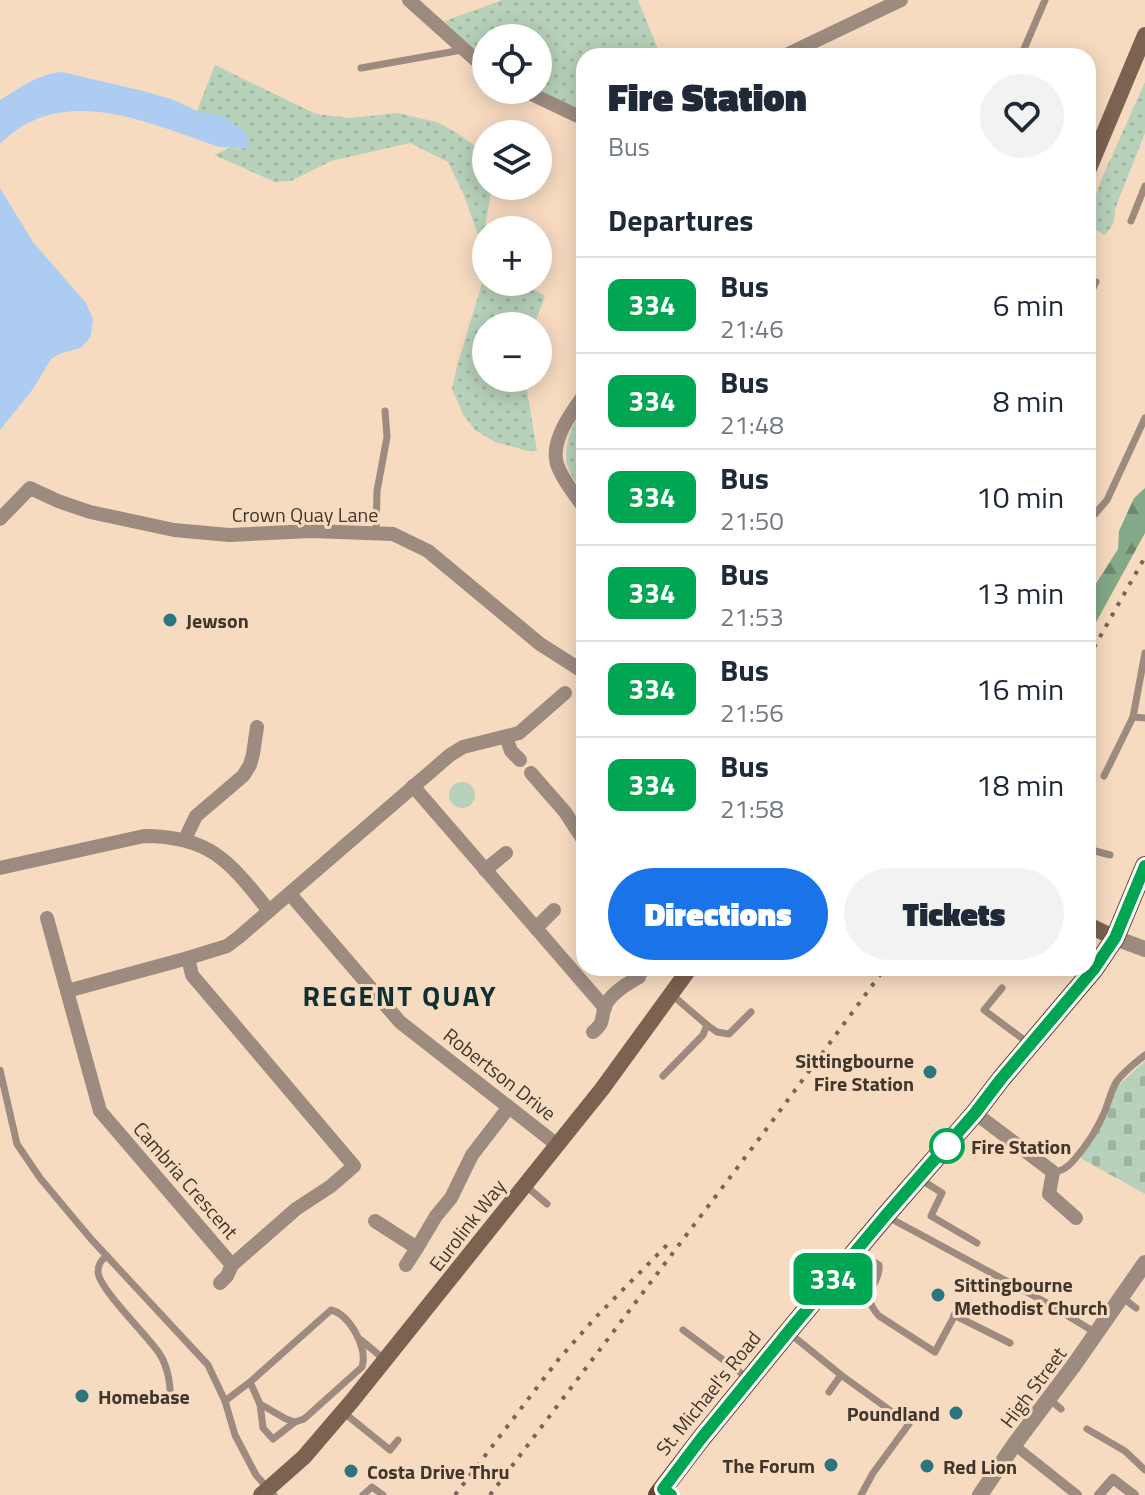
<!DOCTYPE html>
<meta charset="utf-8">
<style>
body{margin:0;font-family:"Titillium Web",sans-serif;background:#f2f2f3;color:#1f2937;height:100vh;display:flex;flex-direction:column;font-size:30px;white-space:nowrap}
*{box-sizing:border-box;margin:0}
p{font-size:26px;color:#747a83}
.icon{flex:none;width:44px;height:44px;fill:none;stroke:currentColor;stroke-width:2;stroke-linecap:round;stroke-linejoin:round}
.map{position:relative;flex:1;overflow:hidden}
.side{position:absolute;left:576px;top:48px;width:520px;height:928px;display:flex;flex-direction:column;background:#fff;border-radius:24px;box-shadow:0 4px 20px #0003}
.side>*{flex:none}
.badge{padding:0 16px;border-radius:12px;font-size:28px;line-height:52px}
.tools{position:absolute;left:472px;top:24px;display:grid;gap:16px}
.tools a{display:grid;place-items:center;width:80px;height:80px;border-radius:50%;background:#fff;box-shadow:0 4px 20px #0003;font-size:40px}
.map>.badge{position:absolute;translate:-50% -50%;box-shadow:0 0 0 4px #fff}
h2{padding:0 32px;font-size:30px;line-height:72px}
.round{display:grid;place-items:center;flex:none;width:84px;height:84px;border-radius:42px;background:#f2f2f3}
.summary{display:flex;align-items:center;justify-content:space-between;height:136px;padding:0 32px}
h1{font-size:38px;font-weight:800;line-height:60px}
.button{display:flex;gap:16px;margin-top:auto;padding:16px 32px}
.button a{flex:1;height:92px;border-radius:48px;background:#1a73e8;color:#fff;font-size:32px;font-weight:800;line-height:92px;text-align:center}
.button a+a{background:#f2f2f3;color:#1f2937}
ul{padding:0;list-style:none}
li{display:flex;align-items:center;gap:24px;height:96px;padding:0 32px;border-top:2px solid #e0e1e3}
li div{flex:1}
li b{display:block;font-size:30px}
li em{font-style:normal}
li .badge{min-width:88px;font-weight:700;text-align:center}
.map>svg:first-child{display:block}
.grass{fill:url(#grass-dots)}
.forest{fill:url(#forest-firs)}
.cemetery{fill:url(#cemetery-stones)}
.park{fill:#b7d1ba}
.water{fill:#accdf1}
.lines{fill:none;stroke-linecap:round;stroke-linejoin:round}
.service{stroke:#9d8b7f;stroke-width:7}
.pedestrian{stroke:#9d8b7f;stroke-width:10}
.minor{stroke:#9d8b7f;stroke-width:14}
.tertiary{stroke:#9d8b7f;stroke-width:16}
.secondary{stroke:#7c6251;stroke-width:16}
.primary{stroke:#644531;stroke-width:20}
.rail{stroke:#766657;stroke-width:4;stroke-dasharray:4 8;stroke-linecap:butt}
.line-casing{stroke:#fff;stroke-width:18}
.line{stroke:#00a651;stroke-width:12}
.poi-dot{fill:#2c747e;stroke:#f7dbc1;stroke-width:3}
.stop-dot{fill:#fff;stroke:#00a651;stroke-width:4}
.labels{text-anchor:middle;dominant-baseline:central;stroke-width:6;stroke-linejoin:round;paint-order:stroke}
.street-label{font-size:20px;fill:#41362b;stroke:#f7dbc1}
.poi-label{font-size:20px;font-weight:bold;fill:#41362b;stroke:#f7dbc1;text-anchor:start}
.stop-label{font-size:20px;font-weight:bold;fill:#41362b;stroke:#f7dbc1;text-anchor:start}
.district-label{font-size:28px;font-weight:bold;letter-spacing:2px;fill:#0d3035;stroke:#f7dbc1}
</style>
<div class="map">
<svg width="1145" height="1495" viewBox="0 0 1145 1495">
<defs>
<pattern id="grass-dots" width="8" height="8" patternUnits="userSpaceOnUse" patternTransform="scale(2)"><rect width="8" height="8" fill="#b7d1ba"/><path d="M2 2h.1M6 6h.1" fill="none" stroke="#9fb4a0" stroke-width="1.8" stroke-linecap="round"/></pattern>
<pattern id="forest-firs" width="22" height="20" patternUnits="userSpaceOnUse" patternTransform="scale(2)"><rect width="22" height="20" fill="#83a989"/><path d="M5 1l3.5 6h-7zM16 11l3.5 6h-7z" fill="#6d8a70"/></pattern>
<pattern id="cemetery-stones" width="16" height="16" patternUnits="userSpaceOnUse" patternTransform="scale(2)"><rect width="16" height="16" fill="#b7d1ba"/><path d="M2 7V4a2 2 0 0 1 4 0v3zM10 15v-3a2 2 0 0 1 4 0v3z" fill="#9fb4a0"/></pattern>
</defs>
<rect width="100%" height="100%" fill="#f7dbc1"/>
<g class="grass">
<polygon points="502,0 638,0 661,56 584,56 584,114 538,90 538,38 486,38 486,59 451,30 445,21"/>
<polygon points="215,65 316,114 350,118 397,113 437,122 457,133 486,154 486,186 492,186 482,246 463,193 448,162 410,143 331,161 291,181 275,182 214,155 232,147 240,150 197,111"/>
<path d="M1145,82V133L1115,209C1115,221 1113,227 1104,235L1096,230L1093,220L1092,206L1102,178Z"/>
<polygon points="486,270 486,282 522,282 545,296 534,326 486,326 486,378 525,378 537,451 528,451 495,442 475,430 463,414 452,389 457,366"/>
<path d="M584,406V493C578,485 569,474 567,464C563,445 574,421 584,406Z"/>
</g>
<polygon class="forest" points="1145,488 1145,533 1088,637 1088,596 1118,549 1119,531 1134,498"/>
<polygon class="cemetery" points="1145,1061 1145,1194 1082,1159 1081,1156 1113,1090"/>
<circle class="park" cx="462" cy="795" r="13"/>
<g class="water">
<path d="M62,72L147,92L174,100L197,111L224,117L246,132L249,147C239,150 230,147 219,147C149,123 62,81 0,144V100C20,88 38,74 62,72Z"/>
<polygon points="0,188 33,242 86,303 93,319 91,335 86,343 80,348 59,354 51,359 33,389 0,430"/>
</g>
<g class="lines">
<g class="service">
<polyline points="1021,56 1045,0"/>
<polyline points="361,68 462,50"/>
<polyline points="1131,221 1145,186"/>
<polyline points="1088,298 1096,282"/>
<polyline points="1088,516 1095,514 1107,500 1145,418"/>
<polyline points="376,533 377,491 387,437 385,411"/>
<polyline points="1133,717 1145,653"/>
<polyline points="1104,776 1133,717 1145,718"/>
<polyline points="1088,849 1110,855"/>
<polyline points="639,977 655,968"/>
<polyline points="1002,988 984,1010 1027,1042"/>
<polyline points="707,1025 717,1032 729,1034 751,1012"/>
<polyline points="0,1070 17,1144 40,1178 91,1239 208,1365 225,1401 235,1435 256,1475 274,1495"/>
<polyline points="663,1076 703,1035 707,1025 671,994"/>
<path d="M1053,1172C1062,1172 1068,1167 1074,1160C1087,1145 1097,1130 1105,1111C1109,1101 1111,1090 1117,1081C1124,1071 1135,1063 1145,1055"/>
<polyline points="920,1179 942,1193 931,1216 977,1243"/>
<polyline points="526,1186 547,1204"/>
<polyline points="888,1217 1047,1303 1096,1333"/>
<path d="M858,1252L879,1265C881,1286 857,1292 879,1316L935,1352L957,1311"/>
<path d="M107,1256C101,1260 98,1264 98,1272C99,1289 148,1336 159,1353C169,1368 170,1385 171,1402"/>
<polyline points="1123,1298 1136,1308"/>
<polyline points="954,1315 1010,1343"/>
<polyline points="683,1330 749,1379"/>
<polyline points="788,1332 841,1375 909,1424 873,1473 861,1495"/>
<polyline points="361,1340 385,1360"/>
<polyline points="829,1392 841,1375"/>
<polyline points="1049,1399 1061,1409"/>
<path d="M225,1401L250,1382L331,1310C350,1315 368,1348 362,1367L304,1419L295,1422L273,1439L263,1428L260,1404L250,1382"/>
<polyline points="260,1404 286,1419 295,1422"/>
<polyline points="343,1412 390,1450 398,1440"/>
<polyline points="1087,1429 1125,1451 1145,1470"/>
<polyline points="363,1495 372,1487 383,1495"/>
</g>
<g class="pedestrian">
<polyline points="1014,1445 1077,1495"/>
<polyline points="1099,1495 1113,1479 1134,1495"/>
</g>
<g class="minor">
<polyline points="409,0 486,69"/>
<polyline points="784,56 901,0"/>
<polyline points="523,90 584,119"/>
<path d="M584,395C571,413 550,441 557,464C562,480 575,494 584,508"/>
<polyline points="0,519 30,488 58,501 90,512 174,530 229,535 311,531 393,534 428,551 540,644 584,672"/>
<polyline points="506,737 511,751 520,760"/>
<polyline points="531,773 565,812 584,841"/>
<polyline points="413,786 605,1008"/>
<polyline points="185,839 196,816 243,776 250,765 253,754 257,727"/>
<path d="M0,868L144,836C211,836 230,862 269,911"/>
<polyline points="485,870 506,853"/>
<polyline points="290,894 400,1022 556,1144"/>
<polyline points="47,918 67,991"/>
<polyline points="536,928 554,910"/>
<polygon points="188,958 192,975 354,1166 331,1186 296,1209 232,1265 100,1111 67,991"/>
<polyline points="188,958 227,946 239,937 450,755 463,747 519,733 565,693"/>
<path d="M593,1032C604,1022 601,1022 604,1009C608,995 628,983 639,977"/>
<polyline points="975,1113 1053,1172 1049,1194 1076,1218"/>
<polyline points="375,1221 417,1248 436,1216 451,1198 472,1155 509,1107"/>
<polyline points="406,1265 417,1248"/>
<polyline points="220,1283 227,1276 232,1265"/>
</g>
<g class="tertiary">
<polyline points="1115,938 1145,949"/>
<polyline points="980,1495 1014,1445 1074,1365 1145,1263"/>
</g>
<g class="secondary">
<polyline points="1088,171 1145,35"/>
<polyline points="1088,925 1115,938"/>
<polyline points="261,1495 304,1457 352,1401 602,1089 690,968"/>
</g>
<polyline class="primary" points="658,1495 700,1440 788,1332 886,1215 975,1113 1001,1079 1094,969 1115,938 1145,866"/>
<g class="rail">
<polyline points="1088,658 1145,557"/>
<polyline points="455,1495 558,1360 596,1317 667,1245"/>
<polyline points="490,1495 765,1131 885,968"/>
</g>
</g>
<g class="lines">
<defs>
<polyline id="line" points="671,1495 663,1489 700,1440 788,1332 886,1215 975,1113 1001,1079 1094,969 1115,938 1145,866"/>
</defs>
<use href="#line" class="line-casing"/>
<use href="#line" class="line"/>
</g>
<g class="poi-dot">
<circle cx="170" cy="620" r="8"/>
<circle cx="930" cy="1072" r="8"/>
<circle cx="938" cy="1295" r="8"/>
<circle cx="82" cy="1396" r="8"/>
<circle cx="956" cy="1413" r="8"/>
<circle cx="831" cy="1465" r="8"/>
<circle cx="927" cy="1466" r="8"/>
<circle cx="351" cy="1471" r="8"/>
</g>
<circle class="stop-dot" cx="947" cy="1146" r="16"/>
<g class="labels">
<g class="street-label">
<text x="305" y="514">Crown Quay Lane</text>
<text transform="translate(500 1074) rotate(38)">Robertson Drive</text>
<text transform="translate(186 1180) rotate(49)">Cambria Crescent</text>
<text transform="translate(467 1225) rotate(-52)">Eurolink Way</text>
<text transform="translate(1033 1387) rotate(-53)">High Street</text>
<text transform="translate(708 1393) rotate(-51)">St. Michael's Road</text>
</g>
<g class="poi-label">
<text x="186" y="620">Jewson</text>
<text x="914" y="1060" text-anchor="end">Sittingbourne<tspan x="914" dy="23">Fire Station</tspan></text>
<text x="954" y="1284">Sittingbourne<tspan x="954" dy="23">Methodist Church</tspan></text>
<text x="98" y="1396">Homebase</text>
<text x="940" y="1413" text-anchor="end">Poundland</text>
<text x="815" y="1465" text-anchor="end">The Forum</text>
<text x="943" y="1466">Red Lion</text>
<text x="367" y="1471">Costa Drive Thru</text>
</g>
<g class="stop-label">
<text x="971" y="1146">Fire Station</text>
</g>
<g class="district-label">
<text x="400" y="995">REGENT QUAY</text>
</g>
</g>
</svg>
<div class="tools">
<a><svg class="icon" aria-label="locate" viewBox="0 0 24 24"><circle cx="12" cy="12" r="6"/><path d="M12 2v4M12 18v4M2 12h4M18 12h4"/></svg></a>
<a><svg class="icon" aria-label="layers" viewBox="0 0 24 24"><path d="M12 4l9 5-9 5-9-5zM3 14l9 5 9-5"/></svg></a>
<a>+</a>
<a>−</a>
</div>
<b class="badge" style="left:833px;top:1279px;background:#00a651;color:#fff">334</b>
<section class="side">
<div class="summary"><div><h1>Fire Station</h1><p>Bus</p></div><a class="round"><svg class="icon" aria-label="heart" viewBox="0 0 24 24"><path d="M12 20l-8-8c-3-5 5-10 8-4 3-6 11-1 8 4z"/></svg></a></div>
<h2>Departures</h2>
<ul>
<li><span class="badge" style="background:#00a651;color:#fff">334</span><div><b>Bus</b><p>21:46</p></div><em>6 min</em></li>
<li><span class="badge" style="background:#00a651;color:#fff">334</span><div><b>Bus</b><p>21:48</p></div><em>8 min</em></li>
<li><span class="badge" style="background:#00a651;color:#fff">334</span><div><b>Bus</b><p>21:50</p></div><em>10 min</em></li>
<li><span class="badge" style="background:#00a651;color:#fff">334</span><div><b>Bus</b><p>21:53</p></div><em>13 min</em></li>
<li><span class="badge" style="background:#00a651;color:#fff">334</span><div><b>Bus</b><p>21:56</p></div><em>16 min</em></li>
<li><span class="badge" style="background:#00a651;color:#fff">334</span><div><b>Bus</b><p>21:58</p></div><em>18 min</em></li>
</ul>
<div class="button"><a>Directions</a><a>Tickets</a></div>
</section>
</div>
